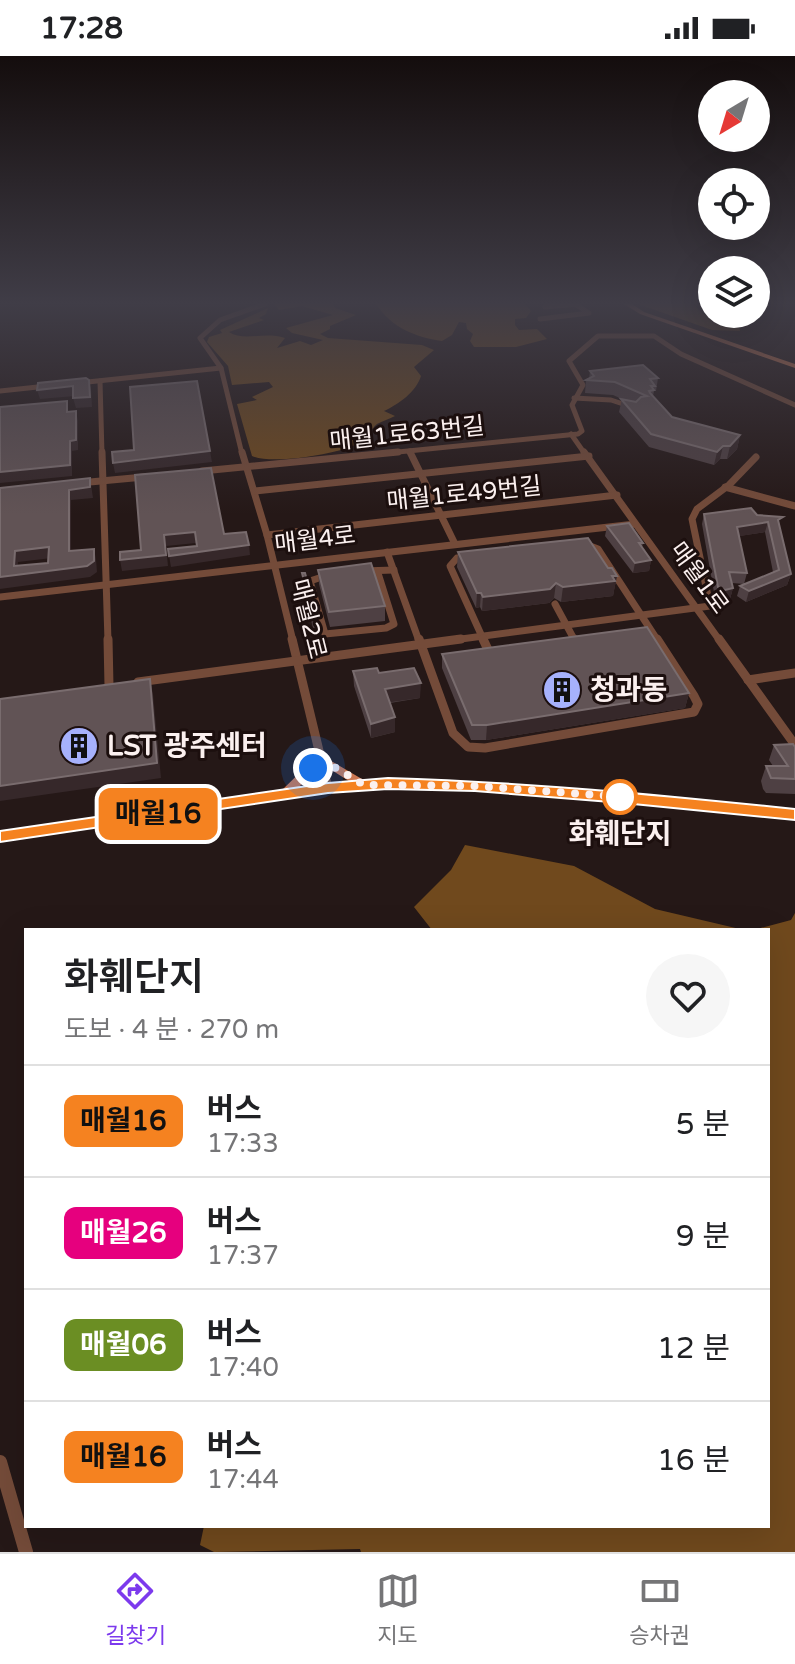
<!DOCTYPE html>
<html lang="ko">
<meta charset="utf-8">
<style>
body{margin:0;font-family:"Varela Round","Noto Sans KR",sans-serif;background:#f6f6f6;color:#202124;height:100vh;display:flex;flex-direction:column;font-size:30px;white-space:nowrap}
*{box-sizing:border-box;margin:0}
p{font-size:26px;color:#757577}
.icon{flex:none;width:44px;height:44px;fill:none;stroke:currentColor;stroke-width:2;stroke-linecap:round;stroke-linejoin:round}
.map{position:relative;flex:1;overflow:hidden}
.sheet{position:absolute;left:24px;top:872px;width:746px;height:600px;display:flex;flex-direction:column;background:#fff;border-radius:0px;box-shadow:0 8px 32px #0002}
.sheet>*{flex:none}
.badge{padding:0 16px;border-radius:12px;font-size:28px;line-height:52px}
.needle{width:52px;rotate:218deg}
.buttons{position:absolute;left:698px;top:24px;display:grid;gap:16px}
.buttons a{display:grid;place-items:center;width:72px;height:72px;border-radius:50%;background:#fff;box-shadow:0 8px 32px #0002;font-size:40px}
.you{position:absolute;width:40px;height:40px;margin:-20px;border:6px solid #fff;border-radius:50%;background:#1a73e8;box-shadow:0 0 0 12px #1a73e833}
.map>.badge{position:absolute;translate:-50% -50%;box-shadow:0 0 0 4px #fff}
.round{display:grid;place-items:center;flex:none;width:84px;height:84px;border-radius:42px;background:#f6f6f6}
.overview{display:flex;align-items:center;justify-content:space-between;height:136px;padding:0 40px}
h1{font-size:38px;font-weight:600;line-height:60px}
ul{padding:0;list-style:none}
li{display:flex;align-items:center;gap:24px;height:112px;padding:0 40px;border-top:2px solid #e0e0e0}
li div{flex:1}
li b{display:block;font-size:30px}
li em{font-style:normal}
li .badge{min-width:88px;font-weight:700;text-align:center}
.status{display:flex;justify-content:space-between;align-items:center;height:56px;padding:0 40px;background:#fff;direction:ltr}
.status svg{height:22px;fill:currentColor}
.tab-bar{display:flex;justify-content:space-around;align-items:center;height:112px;border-top:2px solid #e0e0e0;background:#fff;font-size:22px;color:#757577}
.tab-bar a{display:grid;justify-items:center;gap:4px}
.tab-bar .current{color:#7c3aed}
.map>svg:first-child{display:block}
.forest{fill:#70491d}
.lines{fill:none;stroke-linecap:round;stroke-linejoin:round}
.minor-far3{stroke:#744b39;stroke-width:5}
.minor-far2{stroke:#744b39;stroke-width:7}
.minor-far1{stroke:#744b39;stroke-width:9}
.minor{stroke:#744b39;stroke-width:14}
.major{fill:#cc7751;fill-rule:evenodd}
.wall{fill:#4e4043}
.shaded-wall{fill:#36282a}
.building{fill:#615355;stroke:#796c6e;stroke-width:2;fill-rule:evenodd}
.line{fill:#f58220;stroke:#fff;stroke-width:2}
.walk{stroke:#fbf0ef;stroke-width:8;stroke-dasharray:0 14.4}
.stop-dot{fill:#fff;stroke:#f58220;stroke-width:4}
.labels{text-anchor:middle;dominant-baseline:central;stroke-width:6;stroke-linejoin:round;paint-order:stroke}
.far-street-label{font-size:24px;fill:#fbf0ef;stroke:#1c0f0e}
.poi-label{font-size:28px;font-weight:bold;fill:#fbf0ef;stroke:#1c0f0e;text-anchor:start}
.stop-label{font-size:28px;font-weight:bold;fill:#fbf0ef;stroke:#1c0f0e}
</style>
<div class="status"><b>17:28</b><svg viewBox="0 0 49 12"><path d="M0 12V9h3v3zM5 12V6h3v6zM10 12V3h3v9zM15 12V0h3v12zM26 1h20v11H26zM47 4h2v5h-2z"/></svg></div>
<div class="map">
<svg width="795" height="1496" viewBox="0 0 795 1496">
<rect width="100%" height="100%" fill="#251817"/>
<g class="forest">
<path d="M275,248H333L335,252L356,259L330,270V273L320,278L328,282L422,289L434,294L414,311L421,320C416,336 399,348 384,355L395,360C390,363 382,365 377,368C371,373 367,382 359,387C340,398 272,409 252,400L237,348L257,344L252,341L273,331L269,326L232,329L228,310L207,286L209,281L222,277L220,274L268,252L266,258L259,262L264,264L229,276C244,286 264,275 285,282L277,292L300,285L311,289L323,284L292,277L286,272L333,259L302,250L279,254Z"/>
<path d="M376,248H525L531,255L526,262L515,263V269L519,274L537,273L547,283L516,291H474L470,285L473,278L467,273L466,267L459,266L452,279L442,285C415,281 392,272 376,248Z"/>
<polygon points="638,248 693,248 703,258 723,260 723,264 738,267 740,275 712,274"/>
<polygon points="465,789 574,810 655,853 744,874 432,874 414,851 451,814"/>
<polygon points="795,857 795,1496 361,1496 360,1493 214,1496 200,1489 204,1470 768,1470 768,874 753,874 791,864"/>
</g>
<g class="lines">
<g class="minor-far3">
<polyline points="545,251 577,248"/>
<polyline points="540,263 589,257 575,248"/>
<polyline points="100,325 102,398"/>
<polyline points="78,327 221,312"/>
<polyline points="0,335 47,330"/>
<polyline points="574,342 611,344 629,350"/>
<polyline points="571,378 585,398"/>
<polyline points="242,398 221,312 200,282 220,264 265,248"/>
<polyline points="378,398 578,378 582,375 572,349 583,329 569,305 598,280 654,280 681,298 795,349"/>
</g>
<g class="minor-far2">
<polyline points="102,396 108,585"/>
<polyline points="242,396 267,479 293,585"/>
<polyline points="410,396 455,488"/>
<polyline points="584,396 720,585"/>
<polyline points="202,415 398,396"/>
<polyline points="79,427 144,421"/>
<polyline points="725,431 795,450"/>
<polyline points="255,435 589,400"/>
<polyline points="267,479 617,439"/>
<polyline points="585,488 598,493 658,585"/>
<polyline points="387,496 419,585"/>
<polyline points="467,501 457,502 450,510 484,585"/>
<polyline points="363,515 394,514"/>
<polyline points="328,519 310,525 325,578 386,572 394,568 378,517"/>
<polyline points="0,541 635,468"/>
<polyline points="555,548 575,585"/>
<polyline points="446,585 710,550 692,463 697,453 729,429 756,401"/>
</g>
<g class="minor-far1">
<polyline points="108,583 109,630"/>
<polyline points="292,583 328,732"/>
<polyline points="419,583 453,677 468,691 485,692 694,656 698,648 694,640 657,583"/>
<polyline points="483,583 490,598"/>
<polyline points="574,583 576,586"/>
<polyline points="719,583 795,689"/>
<polyline points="748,624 795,617"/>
<polyline points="138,626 461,583"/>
</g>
<polyline class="minor" points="0,1406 26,1496"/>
<g class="major">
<polygon points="624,248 632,248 644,256 795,308 795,312 640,258"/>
<path d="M321,699L367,726L388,724L475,726L623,737L795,755V763L623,745L475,734L388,732L328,736L0,785V777L281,735L317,700ZM322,708L352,727L297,733Z"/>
</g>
</g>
<g class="wall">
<polygon points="590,315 658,322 656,335 654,335 653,340 672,361 740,379 737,393 727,403 720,403 714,409 649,391 619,356 622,343 613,339 585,337 586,324 589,323"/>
<polygon points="704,458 757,459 780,471 791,518 787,529 746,546 737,540 740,530 773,516 765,476 739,480 747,517 744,528 732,527 733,532 730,543 722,545 715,542 702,468"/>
<polygon points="607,470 643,487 642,491 651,504 649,515 633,517 605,480"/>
<polygon points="458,496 608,512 617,520 614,534 613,540 561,546 554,542 549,547 482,555 480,551 476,552 457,511"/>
<polygon points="318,514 385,550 385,565 330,571 319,528"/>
<polygon points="302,517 316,557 317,572 313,572 303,532"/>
<polygon points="442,598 689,637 685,652 486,684 471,684 442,612"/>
<polygon points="353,615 379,617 420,642 390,647 395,676 371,682 354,630"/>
<polygon points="774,689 795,691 795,738 766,737 763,733 761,725 766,710 773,710 769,704"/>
</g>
<g class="shaded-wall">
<polygon points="89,324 91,333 92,351 76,352 73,342"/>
<polygon points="73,330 75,340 40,343 37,334"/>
<polygon points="76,355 78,365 78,394 72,395 72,420 0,427 0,416 70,385"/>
<polygon points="740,379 737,393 727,403 730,390"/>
<polygon points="723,390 720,403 714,409 717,396"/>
<polygon points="210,395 212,406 115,417 113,407"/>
<polygon points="90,422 93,442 71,444 71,506 69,495 69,434"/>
<polygon points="768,466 765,476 734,481 737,471"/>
<polygon points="195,476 196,487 166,490 168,510 122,515 120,504 166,499 164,479"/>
<polygon points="249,489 250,499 171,511 169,500"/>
<polygon points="49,491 52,502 18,506 17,519 94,493 96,503 97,516 90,521 0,533 0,521 14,510 15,495"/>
<polygon points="651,504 649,515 633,517 635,507"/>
<polygon points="791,518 787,529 746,546 749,535"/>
<polygon points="617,520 613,540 561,546 563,531"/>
<polygon points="556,527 554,542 549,547 482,555 483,541"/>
<polygon points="733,532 730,543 722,545 725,534"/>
<polygon points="477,537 481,537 480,551 476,552"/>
<polygon points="150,623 153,638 161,722 0,745 0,730"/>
<polygon points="421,627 420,642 385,647 385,633"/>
<polygon points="689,637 685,652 486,684 487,669"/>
<polygon points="395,661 395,676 371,682 371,668"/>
</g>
<g class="building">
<polygon points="643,309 658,322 650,323 655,330 651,330 654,334 649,335 650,337 672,361 740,379 730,390 723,390 717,396 651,378 621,343 636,346 641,341 647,340 615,326 586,324 594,320 590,315"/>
<polygon points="86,322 89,324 90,341 73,342 73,330 37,334 38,327"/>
<polygon points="197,325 210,395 113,407 112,396 134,394 130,331"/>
<polygon points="67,345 67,356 76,355 76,384 70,385 70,409 0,416 0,351"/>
<polygon points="211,412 224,478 246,476 249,489 169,500 168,493 197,490 195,476 164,479 166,499 120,504 120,496 141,494 135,419"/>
<path d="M90,422V431L69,434V495L94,493V505L87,510L0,521V432ZM49,491L48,507L14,510L15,495Z"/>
<polygon points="751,452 757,459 783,461 778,464 791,518 749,535 740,530 779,514 768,466 737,471 747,517 729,516 733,532 725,534 718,531 704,458"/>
<polygon points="629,467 643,487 639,487 651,504 635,507 607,470"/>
<polygon points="588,482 608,512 612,512 617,520 612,520 615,525 563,531 556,527 550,533 483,541 481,537 477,537 458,496"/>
<polygon points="371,507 385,550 329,556 318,514"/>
<polygon points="302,517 305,517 316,557 312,557"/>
<polygon points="647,571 689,637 487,669 472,669 442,598"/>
<polygon points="377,612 379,617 414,612 421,627 385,633 395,661 371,668 353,615"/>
<polygon points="150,623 157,707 0,730 0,643"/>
<polygon points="793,688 795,691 795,723 771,722 766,710 788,710 774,689"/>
</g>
<linearGradient id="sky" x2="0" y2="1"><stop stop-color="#140d0d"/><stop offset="0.54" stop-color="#403d47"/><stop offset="1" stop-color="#403d47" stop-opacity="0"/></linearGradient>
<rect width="795" height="458" fill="url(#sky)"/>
<path class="line" d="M388,722C525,726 660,739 795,753V764L623,747L475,735L388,733L328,737L0,786V775L328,727Z"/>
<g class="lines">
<polyline class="walk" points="313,712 321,703 364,729 475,730 623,741 620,741"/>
</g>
<defs>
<symbol id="building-disc" viewBox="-11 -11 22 22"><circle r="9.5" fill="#a6b1fc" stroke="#1c0f0e"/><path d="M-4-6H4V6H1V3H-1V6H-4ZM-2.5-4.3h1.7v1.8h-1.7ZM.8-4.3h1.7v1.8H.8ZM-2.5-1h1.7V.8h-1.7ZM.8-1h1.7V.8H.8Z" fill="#111"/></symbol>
</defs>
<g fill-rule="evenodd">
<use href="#building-disc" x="540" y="612" width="44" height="44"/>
<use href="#building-disc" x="57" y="668" width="44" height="44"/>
</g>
<circle class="stop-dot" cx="620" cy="741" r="16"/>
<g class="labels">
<g class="far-street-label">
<text transform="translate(407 378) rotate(-6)">매월1로63번길</text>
<text transform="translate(464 438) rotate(-6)">매월1로49번길</text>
<text transform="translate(315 484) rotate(-7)">매월4로</text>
<text transform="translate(699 522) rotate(54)">매월1로</text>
<text transform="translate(308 563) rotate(76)">매월2로</text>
</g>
<g class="poi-label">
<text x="590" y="634">청과동</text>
<text x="107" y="690">LST 광주센터</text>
</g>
<g class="stop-label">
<text x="620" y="778">화훼단지</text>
</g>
</g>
</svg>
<div class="buttons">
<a><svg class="needle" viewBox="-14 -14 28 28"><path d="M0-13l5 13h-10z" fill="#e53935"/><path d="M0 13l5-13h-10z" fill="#757577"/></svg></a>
<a><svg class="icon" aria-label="locate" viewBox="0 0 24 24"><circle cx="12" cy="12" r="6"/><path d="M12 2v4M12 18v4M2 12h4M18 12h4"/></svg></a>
<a><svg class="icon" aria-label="layers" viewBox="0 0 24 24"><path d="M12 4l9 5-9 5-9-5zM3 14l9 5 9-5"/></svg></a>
</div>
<div class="you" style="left:313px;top:712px"></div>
<b class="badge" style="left:158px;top:758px;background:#f58220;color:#111">매월16</b>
<section class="sheet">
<div class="overview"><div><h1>화훼단지</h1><p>도보 · 4 분 · 270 m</p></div><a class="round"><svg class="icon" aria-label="heart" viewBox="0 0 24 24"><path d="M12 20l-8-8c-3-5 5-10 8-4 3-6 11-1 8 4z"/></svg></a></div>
<ul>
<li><span class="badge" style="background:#f58220;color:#111">매월16</span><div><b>버스</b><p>17:33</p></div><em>5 분</em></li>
<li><span class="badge" style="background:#e6007e;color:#fff">매월26</span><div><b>버스</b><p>17:37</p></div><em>9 분</em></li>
<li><span class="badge" style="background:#6b8e23;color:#fff">매월06</span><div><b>버스</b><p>17:40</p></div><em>12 분</em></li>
<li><span class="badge" style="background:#f58220;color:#111">매월16</span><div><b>버스</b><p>17:44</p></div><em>16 분</em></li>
</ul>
</section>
</div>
<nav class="tab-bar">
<a class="current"><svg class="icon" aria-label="directions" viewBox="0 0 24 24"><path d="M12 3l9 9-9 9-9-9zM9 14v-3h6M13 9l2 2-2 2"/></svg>길찾기</a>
<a><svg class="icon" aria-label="map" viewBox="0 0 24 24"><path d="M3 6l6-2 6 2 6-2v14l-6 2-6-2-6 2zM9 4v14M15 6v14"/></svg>지도</a>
<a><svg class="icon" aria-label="tickets" viewBox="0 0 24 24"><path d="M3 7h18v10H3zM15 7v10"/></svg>승차권</a>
</nav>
